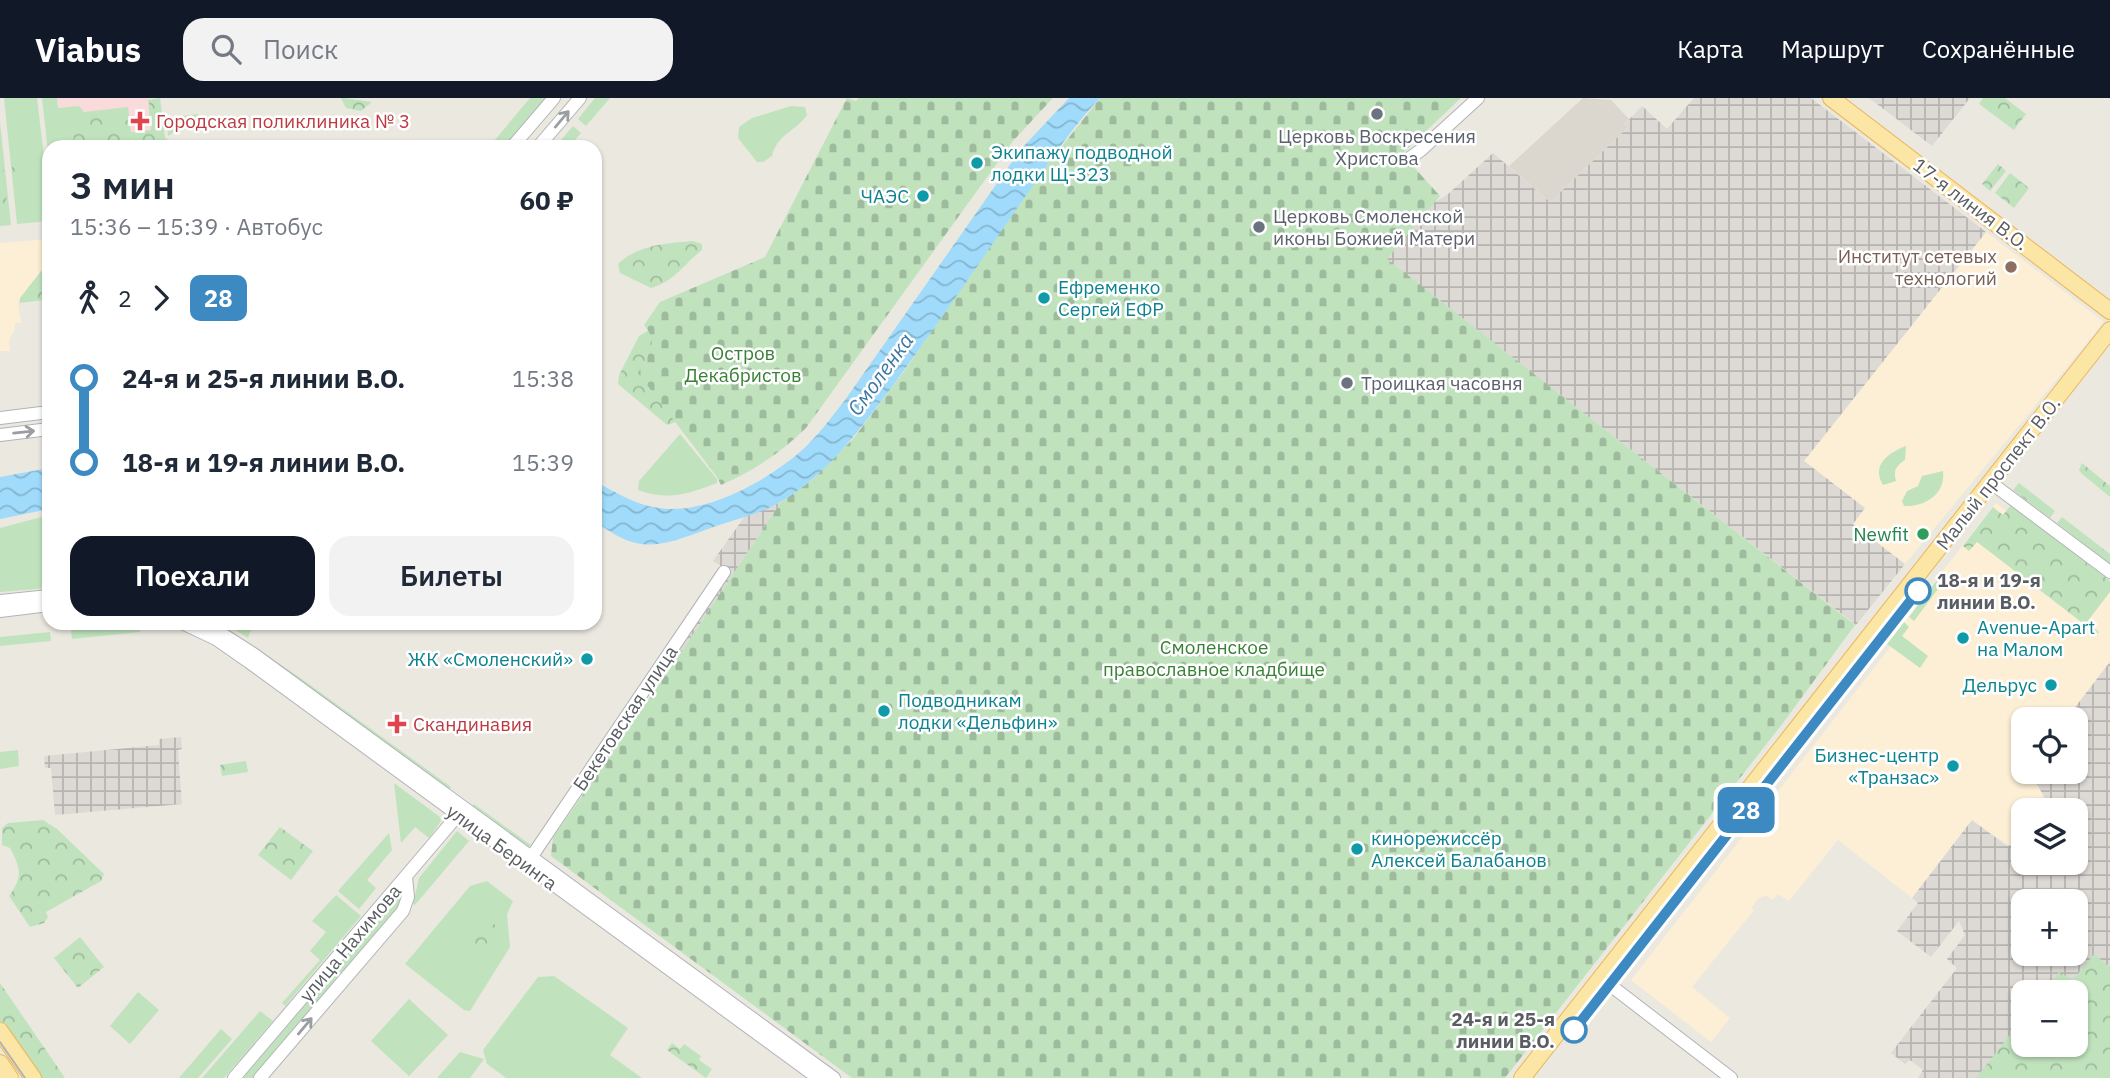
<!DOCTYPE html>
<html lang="ru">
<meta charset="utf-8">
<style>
body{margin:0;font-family:"IBM Plex Sans",sans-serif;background:#f2f2f3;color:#1f2937;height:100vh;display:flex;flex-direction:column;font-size:26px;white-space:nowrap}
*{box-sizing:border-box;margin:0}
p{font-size:23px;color:#747a83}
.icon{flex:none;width:38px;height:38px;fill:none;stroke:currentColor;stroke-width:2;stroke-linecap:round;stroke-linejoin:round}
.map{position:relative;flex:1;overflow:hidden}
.panel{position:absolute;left:42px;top:42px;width:560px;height:490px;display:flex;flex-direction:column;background:#fff;border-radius:21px;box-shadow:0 2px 5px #0004}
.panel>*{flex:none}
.badge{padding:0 14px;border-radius:10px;font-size:24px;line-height:46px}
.controls{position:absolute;left:2011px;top:609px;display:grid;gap:14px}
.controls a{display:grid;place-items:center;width:77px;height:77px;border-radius:14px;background:#fff;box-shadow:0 2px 5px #0004;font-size:35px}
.map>.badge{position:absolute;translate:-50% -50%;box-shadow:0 0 0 4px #fff}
.legs{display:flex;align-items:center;gap:10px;height:77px;padding:0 28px;font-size:23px}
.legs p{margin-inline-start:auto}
.summary{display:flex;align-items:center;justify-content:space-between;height:119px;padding:0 28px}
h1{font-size:38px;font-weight:600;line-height:52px}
.button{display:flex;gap:14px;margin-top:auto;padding:14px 28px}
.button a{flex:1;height:80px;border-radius:21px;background:#111827;color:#fff;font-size:28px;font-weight:600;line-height:80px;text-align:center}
.button a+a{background:#f2f2f3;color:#1f2937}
ul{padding:0 28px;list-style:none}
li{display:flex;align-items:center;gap:24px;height:84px;font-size:26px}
li i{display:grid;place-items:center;width:10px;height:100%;margin:0 9px;background:currentColor}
li i::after{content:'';width:18px;height:18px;margin:-9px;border:5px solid;border-radius:50%;background:#fff}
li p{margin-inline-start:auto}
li:first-child i{background:linear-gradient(#0000 50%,currentColor 0)}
li:last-child i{background:linear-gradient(currentColor 50%,#0000 0)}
header{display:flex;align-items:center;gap:42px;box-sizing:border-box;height:98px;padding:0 35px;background:#111827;color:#fff}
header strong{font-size:33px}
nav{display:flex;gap:38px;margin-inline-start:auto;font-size:24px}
.search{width:490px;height:63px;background:#f2f2f3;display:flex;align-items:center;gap:18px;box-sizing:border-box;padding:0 24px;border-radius:21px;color:#747a83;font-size:26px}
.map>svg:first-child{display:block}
.commercial{fill:#fcefd5}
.industrial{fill:url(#industrial-grid);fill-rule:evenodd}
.education{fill:#dbd7ce}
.medical{fill:#f9dbdb}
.grass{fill:#c0e3bd}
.forest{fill:url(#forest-crowns)}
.cemetery{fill:url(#cemetery-stones)}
.water{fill:url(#water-waves)}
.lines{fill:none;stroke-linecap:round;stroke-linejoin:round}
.minor-casing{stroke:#b1b4b8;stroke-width:14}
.major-casing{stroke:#ebb65a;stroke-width:18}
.minor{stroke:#fff;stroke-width:12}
.major{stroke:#fbe6a5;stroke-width:16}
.tram{stroke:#b1b2b2;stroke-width:2}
.oneway{stroke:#9b9ea0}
.line-1-casing{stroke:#fff;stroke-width:16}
.line-1{stroke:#3d8ac2;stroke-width:10}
.worship-dot{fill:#6b7280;stroke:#fff;stroke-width:2.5}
.health-dot{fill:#e0444e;stroke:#fff;stroke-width:2.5}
.culture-dot{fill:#0f9aa8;stroke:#fff;stroke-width:2.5}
.education-dot{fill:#8d6e63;stroke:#fff;stroke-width:2.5}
.leisure-dot{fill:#2e9e5b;stroke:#fff;stroke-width:2.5}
.stop-1-dot{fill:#fff;stroke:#3d8ac2;stroke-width:3.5}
.labels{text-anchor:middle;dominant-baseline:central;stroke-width:5;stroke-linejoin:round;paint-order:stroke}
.health-label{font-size:19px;fill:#be3a42;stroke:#fff;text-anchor:start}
.worship-label{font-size:19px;fill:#5b616d;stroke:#fff;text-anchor:start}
.culture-label{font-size:19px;fill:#0d838f;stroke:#fff;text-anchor:start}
.street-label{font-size:19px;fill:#595d61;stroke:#fff}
.education-label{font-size:19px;fill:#785e54;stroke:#fff;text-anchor:end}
.park-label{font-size:19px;fill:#3a8137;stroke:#fff}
.leisure-label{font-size:19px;fill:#27864d;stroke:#fff;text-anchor:end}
.stop-label{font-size:19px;font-weight:bold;fill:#595d61;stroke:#fff;text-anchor:start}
.water-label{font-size:21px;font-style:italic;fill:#3d77a3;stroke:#fff}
</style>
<header>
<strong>Viabus</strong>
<div class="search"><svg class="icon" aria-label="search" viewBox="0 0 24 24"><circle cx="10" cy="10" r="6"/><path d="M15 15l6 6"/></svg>Поиск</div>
<nav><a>Карта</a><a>Маршрут</a><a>Сохранённые</a></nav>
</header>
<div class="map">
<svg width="2110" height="980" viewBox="0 0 2110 980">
<defs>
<pattern id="industrial-grid" width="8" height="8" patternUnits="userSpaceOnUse" patternTransform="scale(1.75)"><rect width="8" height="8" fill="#dddad5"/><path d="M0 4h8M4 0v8" fill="none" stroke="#b6b4b0"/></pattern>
<pattern id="forest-crowns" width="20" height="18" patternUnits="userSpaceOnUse" patternTransform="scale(1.75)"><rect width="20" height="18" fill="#c0e3bd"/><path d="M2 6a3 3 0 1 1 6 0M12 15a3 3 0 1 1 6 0" fill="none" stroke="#9fbb9d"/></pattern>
<pattern id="cemetery-stones" width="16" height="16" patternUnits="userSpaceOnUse" patternTransform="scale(1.75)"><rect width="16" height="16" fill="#c0e3bd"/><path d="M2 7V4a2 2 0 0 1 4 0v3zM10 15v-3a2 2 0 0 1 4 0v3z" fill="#9fbb9d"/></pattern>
<pattern id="water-waves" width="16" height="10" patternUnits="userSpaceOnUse" patternTransform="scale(1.75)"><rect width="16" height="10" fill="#a0dbfb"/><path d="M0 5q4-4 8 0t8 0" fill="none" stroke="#85b5cf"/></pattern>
</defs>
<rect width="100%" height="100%" fill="#ebe8e0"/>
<g class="commercial">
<polygon points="1986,134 2104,224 1905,466 1852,426 1865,410 1804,363"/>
<polygon points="49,141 49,163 18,203 21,225 15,225 15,231 9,242 10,253 0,253 0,145"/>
<polygon points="1996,405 2110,494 2110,564 2066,621 2023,621 2023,674 2031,674 2046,703 2039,712 2023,712 2023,734 2010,748 1972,723 1912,800 1838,742 1789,803 1778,796 1773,802 1766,797 1758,801 1751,810 1754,812 1692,889 1730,920 1711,944 1631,882 1891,548 1887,544"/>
</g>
<g class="industrial">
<polygon points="1694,0 1811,0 1986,134 1804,363 1865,410 1853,426 1905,466 1856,527 1386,161 1429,107 1447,97 1493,55 1550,104 1627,30 1624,27 1642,8 1667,31"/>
<polygon points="1869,0 1970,0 1932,48"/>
<polygon points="781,404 680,556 671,550 725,471 713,463 745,418"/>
<path d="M2110,564V980H1918L1923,972L1910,962L1905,966L1891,955L1957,870L1947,861L1965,837L1959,823L1931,859L1897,833L1918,805L1912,800L1972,722L2007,748L2013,747L2023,734V765H2076V712H2039L2046,703L2031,674H2076V621H2066ZM2023,803H2076V856H2023ZM2023,894H2076V947H2023Z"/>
<polygon points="181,639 182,651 178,652 182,706 55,717 51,670 45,670 44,658 159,647 159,641"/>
</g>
<polygon class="education" points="1583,0 1611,2 1629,21 1624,26 1627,30 1550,104 1509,68"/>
<polygon class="medical" points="57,0 148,0 151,32 130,34 128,10 84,14 79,8 58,10"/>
<g class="grass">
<polygon points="4,0 37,0 49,102 49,123 17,126"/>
<polygon points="42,0 57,0 58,10 79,8 84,14 128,9 131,34 151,32 148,2 160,0 165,40 181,49 49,49 49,63"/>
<polygon points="530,0 549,0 508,49 489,49"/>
<polygon points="595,0 610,0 586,28 578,21"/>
<path d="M791,8L805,9L807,17C794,35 779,34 772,58L763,64H757L738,40L739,29L752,20Z"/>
<polygon points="198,16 199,19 168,38 166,20"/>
<polygon points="0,24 11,127 0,128"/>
<polygon points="573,28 581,35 569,49 555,49"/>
<path d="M680,336L717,381V385C688,396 668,403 638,392L639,383Z"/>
<path d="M1906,348L1905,362C1896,368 1893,372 1896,383L1883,387C1871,367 1888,355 1906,348Z"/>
<path d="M1943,373C1946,396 1925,409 1904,408L1902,403L1907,393L1918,388L1922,378Z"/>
<polygon points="49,417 49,490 0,494 0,430"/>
<polygon points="1936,483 1941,487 1914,523 1909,519"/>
<polygon points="1904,524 1909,529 1902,538 1928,558 1920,570 1887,546"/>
<polygon points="139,525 140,534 72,541 71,532"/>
<polygon points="224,525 254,525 248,540"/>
<polygon points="50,534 51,543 0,548 0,539"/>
<polygon points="265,556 299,579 451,689 448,693 264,558"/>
<polygon points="18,652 19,668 0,671 0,654"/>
<polygon points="394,685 440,719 441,723 429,740 415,729 401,745"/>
<polygon points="474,706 531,747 526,749 472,709"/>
<polygon points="457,733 469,743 415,807 413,806 419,780"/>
<polygon points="389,735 392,752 367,782 376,790 359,811 338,793"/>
<polygon points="487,783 513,803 507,816 510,849 470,913 464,912 405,866 470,788"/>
<polygon points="336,797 361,818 285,908 282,905 320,862 310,853 326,834 312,823"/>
<polygon points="402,798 402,807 254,980 243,980 397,800"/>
<polygon points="554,878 628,930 610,957 642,980 506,980 487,966 483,952 538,879"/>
<polygon points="138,894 159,912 130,946 110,928"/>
<polygon points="409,901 448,937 409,978 371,943"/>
<polygon points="260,913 273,923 224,980 202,980"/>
<polygon points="221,931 232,941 198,980 179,980"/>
<polygon points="460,954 484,961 470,980 437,980"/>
</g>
<g class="forest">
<polygon points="341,0 344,0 372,4 361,13 346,10"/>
<polygon points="1983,0 2005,0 2026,16 2014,32 1979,6"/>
<polygon points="159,2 162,41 151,49 108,49 104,46 100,49 74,49 73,27 80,17 126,11 129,35 152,34 149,3"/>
<polygon points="0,63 3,69 9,125 0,127"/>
<polygon points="1998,66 2006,73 1990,93 1982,86"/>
<polygon points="18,68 22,107 16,107 12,69"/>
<polygon points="2010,75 2029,90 2014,110 1995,95"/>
<path d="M693,143L702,146V152C684,166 674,184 651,190L620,175L618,166C638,147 666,145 693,143Z"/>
<polygon points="49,163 49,176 42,185 44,202 20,205 20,200"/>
<polygon points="651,231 679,323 667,327 618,286 619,277 639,238"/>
<polygon points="2082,365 2110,388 2110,399 2081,375 2079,372"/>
<polygon points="2019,385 2055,413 2050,420 2013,392"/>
<polygon points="2011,407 2110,483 2110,494 2087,524 2099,534 2097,536 1977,444 1969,453 1963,448 1993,409 2003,417"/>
<polygon points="2062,419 2110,456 2110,466 2057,425"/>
<polygon points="246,663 248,674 222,678 220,667"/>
<path d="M43,722L57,731L104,776L101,783L46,814L48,819L44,825L30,829L9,798C23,779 21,771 10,750L2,747V730L8,725Z"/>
<polygon points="280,729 313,753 291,782 258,757"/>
<polygon points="485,819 499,830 477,859 463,849"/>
<polygon points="80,839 104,869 78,890 54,860"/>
<polygon points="2094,856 2110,869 2110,980 1976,980 2023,920 2023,947 2076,947 2076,894 2044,894 2059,874 2073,882"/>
<polygon points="0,885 65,980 36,980 0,928"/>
<polygon points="672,945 680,951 684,946 701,958 699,962 712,971 706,980 667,952"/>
</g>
<g class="cemetery">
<path d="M847,0L856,3L859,0H1053L1013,43L806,330C782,354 752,374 721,387L717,379L638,275C648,256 660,246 644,227L660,204L765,159Z"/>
<polygon points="1100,0 1461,0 1402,56 1440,98 1387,161 1855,527 1783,625 1505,980 852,980 551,758 553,740 680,556 781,404 812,382 853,341 905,272 1041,75"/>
</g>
<g class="water">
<path d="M1069,0H1100C1070,31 1045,71 1020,106C978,167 936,229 892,289C860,331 828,376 782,403C761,416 732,422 708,431C659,449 639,457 595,423V383C615,394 635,407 659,410C705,417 765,384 800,354C817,339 831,320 845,302L1021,51Z"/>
<polygon points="49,370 49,411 0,421 0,379"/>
</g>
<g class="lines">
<defs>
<g id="minor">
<polyline points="512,49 554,0"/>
<polyline points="538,49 580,0"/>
<polyline points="1407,62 1421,52 1478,0"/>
<polyline points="0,320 49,314"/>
<polyline points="0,337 49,331"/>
<polyline points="1990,384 2110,474"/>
<polyline points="0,503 49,498"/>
<polyline points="0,513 49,507"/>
<polyline points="182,525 216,541 249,564 818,980"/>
<polyline points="205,525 255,557 834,980"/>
<polyline points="528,764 724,474"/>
<polyline points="1601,880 1731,980"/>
<polyline points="234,980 463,711"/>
<polyline points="260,980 403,813 408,799 406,779"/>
</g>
<g id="major">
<polyline points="1831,0 2110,213"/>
<polyline points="0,933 33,980"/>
<polyline points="0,965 10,980"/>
<polyline points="1522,980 2110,232"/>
</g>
</defs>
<use href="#minor" class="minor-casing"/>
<use href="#major" class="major-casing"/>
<use href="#minor" class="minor"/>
<use href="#major" class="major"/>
<polyline class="tram" points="0,944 25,980"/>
</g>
<defs><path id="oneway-shaft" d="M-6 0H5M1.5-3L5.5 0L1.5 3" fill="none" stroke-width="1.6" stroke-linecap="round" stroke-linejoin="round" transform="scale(1.75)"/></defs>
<g class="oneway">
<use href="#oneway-shaft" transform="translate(562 21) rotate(-50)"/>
<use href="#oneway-shaft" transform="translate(24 334) rotate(-6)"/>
<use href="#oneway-shaft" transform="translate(305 928) rotate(-50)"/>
</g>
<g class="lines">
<defs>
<polyline id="line-1" points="1574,932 1918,493"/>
</defs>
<use href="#line-1" class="line-1-casing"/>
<use href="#line-1" class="line-1"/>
</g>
<g class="worship-dot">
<circle cx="1377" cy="16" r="7"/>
<circle cx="1259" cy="129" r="7"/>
<circle cx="1347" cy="285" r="7"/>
</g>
<g class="health-dot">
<path d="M136.5 12.5h7v7h7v7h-7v7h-7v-7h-7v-7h7z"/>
<path d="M393.5 615.5h7v7h7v7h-7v7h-7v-7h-7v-7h7z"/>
</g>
<g class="culture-dot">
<circle cx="977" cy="65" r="7"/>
<circle cx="923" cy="98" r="7"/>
<circle cx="1044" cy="200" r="7"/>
<circle cx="1963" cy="540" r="7"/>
<circle cx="587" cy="561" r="7"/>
<circle cx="2051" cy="587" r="7"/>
<circle cx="884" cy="613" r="7"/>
<circle cx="1953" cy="668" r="7"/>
<circle cx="1357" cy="751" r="7"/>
</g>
<circle class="education-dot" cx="2011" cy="169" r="7"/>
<circle class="leisure-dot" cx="1923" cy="436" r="7"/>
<g class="stop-1-dot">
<circle cx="1918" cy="493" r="12"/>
<circle cx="1574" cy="932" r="12"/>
</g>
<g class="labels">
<g class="health-label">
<text x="156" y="23">Городская поликлиника № 3</text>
<text x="413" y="626">Скандинавия</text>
</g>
<g class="worship-label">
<text x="1377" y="38" text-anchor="middle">Церковь Воскресения<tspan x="1377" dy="22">Христова</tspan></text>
<text x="1273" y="118">Церковь Смоленской<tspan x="1273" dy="22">иконы Божией Матери</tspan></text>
<text x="1361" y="285">Троицкая часовня</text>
</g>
<g class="culture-label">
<text x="991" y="54">Экипажу подводной<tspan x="991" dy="22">лодки Щ-323</tspan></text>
<text x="909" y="98" text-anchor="end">ЧАЭС</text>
<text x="1058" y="189">Ефременко<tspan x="1058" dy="22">Сергей ЕФР</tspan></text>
<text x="1977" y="529">Аvenue-Apart<tspan x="1977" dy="22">на Малом</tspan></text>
<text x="573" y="561" text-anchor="end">ЖК «Смоленский»</text>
<text x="2037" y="587" text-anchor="end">Дельрус</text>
<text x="898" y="602">Подводникам<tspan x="898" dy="22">лодки «Дельфин»</tspan></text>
<text x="1939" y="657" text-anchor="end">Бизнес-центр<tspan x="1939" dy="22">«Транзас»</tspan></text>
<text x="1371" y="740">кинорежиссёр<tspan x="1371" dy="22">Алексей Балабанов</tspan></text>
</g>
<g class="street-label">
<text transform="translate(1971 106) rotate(37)">17-я линия В.О.</text>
<text transform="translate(1998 375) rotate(-52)">Малый проспект В.О.</text>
<text transform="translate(625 620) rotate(-56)">Бекетовская улица</text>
<text transform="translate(502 749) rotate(36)">улица Беринга</text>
<text transform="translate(350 845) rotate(-50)">улица Нахимова</text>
</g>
<g class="education-label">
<text x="1997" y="158">Институт сетевых<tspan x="1997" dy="22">технологий</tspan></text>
</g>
<g class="park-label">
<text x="743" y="255">Остров<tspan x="743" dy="22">Декабристов</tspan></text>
<text x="1214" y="549">Смоленское<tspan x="1214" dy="22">православное кладбище</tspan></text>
</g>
<g class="leisure-label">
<text x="1909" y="436">Newfit</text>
</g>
<g class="stop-label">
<text x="1937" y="482">18-я и 19-я<tspan x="1937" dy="22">линии В.О.</tspan></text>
<text x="1555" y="921" text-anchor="end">24-я и 25-я<tspan x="1555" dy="22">линии В.О.</tspan></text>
</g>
<g class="water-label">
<text transform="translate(880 276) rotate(-54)">Смоленка</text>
</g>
</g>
</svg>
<div class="controls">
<a><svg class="icon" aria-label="locate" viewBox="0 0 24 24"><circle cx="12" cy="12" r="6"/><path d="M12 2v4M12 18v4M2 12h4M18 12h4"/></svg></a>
<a><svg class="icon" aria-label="layers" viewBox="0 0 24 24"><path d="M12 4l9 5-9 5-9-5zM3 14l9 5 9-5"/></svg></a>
<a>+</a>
<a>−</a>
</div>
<b class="badge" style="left:1746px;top:712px;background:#3d8ac2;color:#fff">28</b>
<section class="panel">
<div class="summary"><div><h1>3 мин</h1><p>15:36 – 15:39 · Автобус</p></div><b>60 ₽</b></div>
<div class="legs"><svg class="icon" aria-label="walk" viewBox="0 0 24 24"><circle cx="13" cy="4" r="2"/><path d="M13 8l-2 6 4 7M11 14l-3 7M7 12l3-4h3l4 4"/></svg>2<svg class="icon" aria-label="forward" viewBox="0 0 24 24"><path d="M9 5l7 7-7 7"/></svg><b class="badge" style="background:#3d8ac2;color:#fff">28</b></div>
<ul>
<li><i style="color:#3d8ac2"></i><b>24-я и 25-я линии В.О.</b><p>15:38</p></li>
<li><i style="color:#3d8ac2"></i><b>18-я и 19-я линии В.О.</b><p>15:39</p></li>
</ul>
<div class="button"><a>Поехали</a><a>Билеты</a></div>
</section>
</div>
